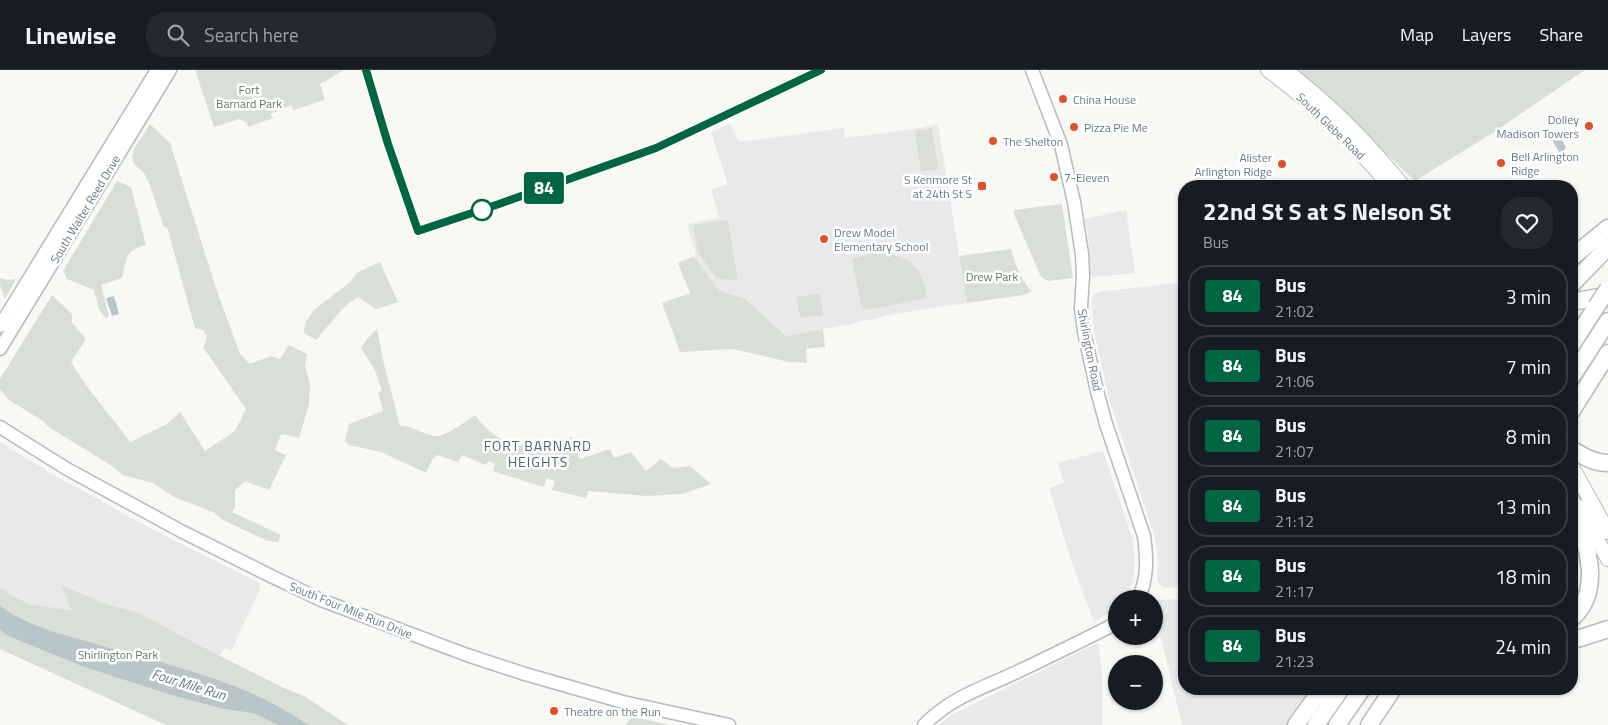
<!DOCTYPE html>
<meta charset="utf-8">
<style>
body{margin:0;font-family:"Titillium Web",sans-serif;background:#242831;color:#f1f3f6;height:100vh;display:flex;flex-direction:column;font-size:19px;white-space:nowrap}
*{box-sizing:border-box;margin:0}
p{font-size:16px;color:#9ea1a6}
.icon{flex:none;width:28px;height:28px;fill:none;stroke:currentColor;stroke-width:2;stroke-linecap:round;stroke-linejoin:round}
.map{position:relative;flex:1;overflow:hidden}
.drawer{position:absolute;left:1178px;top:110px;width:400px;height:515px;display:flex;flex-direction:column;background:#171b24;border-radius:20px;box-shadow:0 1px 4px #0004}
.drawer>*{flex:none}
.badge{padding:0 10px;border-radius:4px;font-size:18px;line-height:32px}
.controls{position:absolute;left:1108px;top:520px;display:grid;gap:10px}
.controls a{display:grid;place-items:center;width:55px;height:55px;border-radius:50%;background:#171b24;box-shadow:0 1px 4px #0004;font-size:25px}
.map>.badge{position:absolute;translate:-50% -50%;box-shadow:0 0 0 2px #fff}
.round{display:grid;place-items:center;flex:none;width:52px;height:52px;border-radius:20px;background:#242831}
.headline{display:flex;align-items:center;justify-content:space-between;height:85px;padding:0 25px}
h1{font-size:24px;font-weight:700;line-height:38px}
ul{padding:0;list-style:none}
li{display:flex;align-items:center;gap:15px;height:62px;margin:0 10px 8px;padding:0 15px;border:2px solid #363941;border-radius:20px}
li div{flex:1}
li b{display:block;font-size:19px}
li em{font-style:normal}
li .badge{min-width:55px;font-weight:700;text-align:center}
header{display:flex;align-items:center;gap:30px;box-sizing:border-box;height:70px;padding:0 25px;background:#171b24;border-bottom:1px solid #363941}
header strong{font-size:24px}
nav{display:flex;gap:28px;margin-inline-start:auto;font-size:18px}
.search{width:350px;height:45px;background:#242831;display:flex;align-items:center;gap:12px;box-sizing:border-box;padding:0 18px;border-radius:20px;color:#9ea1a6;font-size:19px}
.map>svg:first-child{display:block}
.built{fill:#e8e9e8}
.green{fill:#d9dfd6}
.water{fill:#b9c6c9}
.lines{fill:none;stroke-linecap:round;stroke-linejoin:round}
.secondary-casing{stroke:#b5bbbf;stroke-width:15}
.primary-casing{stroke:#b6bbbe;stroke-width:16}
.highway-casing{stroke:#b6babd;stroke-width:19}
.secondary{stroke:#fff;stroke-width:12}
.primary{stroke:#fff;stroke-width:14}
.highway{stroke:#fff;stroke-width:16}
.highway-bridge-casing{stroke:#b6babd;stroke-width:19;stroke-linecap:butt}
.highway-bridge{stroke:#fff;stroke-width:16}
.line-casing{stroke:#fff;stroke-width:11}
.line{stroke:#006641;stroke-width:8}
.poi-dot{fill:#e24f2a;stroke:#fff;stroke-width:2}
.stop-dot{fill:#fff;stroke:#006641;stroke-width:2.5}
.labels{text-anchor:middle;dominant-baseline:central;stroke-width:5;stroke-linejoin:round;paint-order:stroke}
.park-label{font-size:12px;fill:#667862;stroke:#fff}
.poi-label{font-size:12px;fill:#677986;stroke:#fff;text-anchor:start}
.street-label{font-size:12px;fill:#677986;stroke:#fff}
.neighbourhood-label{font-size:14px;letter-spacing:1px;fill:#55626b;stroke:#fff}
.water-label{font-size:14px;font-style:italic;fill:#637a81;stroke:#fff}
</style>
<header>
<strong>Linewise</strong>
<div class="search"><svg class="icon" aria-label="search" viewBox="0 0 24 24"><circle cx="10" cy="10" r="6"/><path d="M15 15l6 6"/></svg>Search here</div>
<nav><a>Map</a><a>Layers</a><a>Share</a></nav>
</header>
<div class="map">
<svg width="1608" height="655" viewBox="0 0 1608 655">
<rect width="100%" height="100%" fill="#f8f8f5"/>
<g class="built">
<polygon points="730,53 739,72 844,58 845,68 914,59 938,54 967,233 894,244 851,254 786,266 744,228 719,221 694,186 696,184 687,154 719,148 711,119 728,115 711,62"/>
<polygon points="1126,140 1135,203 1094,207 1092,206 1090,204 1089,170 1085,149"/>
<polygon points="1184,212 1184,516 1164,518 1159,514 1157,508 1158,489 1154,464 1109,329 1094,260 1091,230 1094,224 1099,222"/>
<polygon points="0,372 54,405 165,466 259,513 260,516 259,521 231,581 224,578 220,586 137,542 109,535 61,515 71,540 28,534 0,518"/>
<polygon points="1103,381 1133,470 1135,493 1133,512 1125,529 1116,529 1116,538 1094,552 1070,487 1049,418 1064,413 1058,393"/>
<polygon points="1184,529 1184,619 1312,619 1288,655 1182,655 1154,539 1154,530"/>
<polygon points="1098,574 1102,599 1103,655 939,655 950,646 964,639 1093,575"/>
</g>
<g class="green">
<polygon points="195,0 344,0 320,14 325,30 293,40 292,35 270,44 273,48 248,57 247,53 239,49 214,57"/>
<polygon points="1298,0 1585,0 1494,62 1415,111"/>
<path d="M150,54L170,73L217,221L240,284L250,294L271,286L280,289L289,275L307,284L305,296L310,314L309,334L299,368L281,364L275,380L286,385L269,420L245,411L235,420V437L232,442L281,465L278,472L268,471L223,450L213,442L174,427L153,413L123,405L112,396L47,356L43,351L9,330L0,319V309L52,225L72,244V253L86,269L71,292C88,321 111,345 130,372L167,354L180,342L205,381L235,361L246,339L203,277L207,268L203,260L195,258L167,157H164L149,113L144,103L134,94L132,87L134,79Z"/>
<polygon points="932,58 938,99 921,101 915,61"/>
<path d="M117,111L131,117L146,175C124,181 127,188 122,208L101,215L109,246L105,248L99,239L94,220L67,209L63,201Z"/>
<polygon points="1062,134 1073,208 1048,211 1041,207 1013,142 1015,140"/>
<polygon points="725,150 728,152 738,211 716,208 698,182 693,155"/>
<path d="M1011,179C1013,189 1023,215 1032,221L1023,225L967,233L959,186Z"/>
<path d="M874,183C907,184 922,194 927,228L867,240L861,235L852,189Z"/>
<polygon points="694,186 719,221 744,228 786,266 823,259 825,277 806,279 807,293 789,292 733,279 680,282 662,233 690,223 678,193"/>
<polygon points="380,192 398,232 376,239 358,227 345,236 316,270 304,263 305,253 315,239 349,213 358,202"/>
<polygon points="0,208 7,210 16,209 5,229 0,215"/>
<polygon points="820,223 823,245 800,248 797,227"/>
<path d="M377,259L383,290L400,356C413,355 423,365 435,366C447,367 465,351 475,345C502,381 531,381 571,367L580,389L610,379L614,388L631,382L646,401L661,389L673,398L690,396L711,414L682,424L647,426L588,421L586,428L552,420L555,411L547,408L543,417L493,401L495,394L489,391L485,395L462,385L458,392L437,385L433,388L426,403L381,382L349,375L345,371L349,354L383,341L378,322L382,321L375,300L361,278L368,268Z"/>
<polygon points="61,515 109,535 137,542 218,585 286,619 304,626 348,655 166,655 0,579 0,518 28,534 71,540"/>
<polygon points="634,647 669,655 626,655 630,648"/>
</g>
<g class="water">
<polygon points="1557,64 1560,65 1566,78 1562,82 1561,81 1559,82 1552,69"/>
<polygon points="114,226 119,244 112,246 106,228"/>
<path d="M0,536C28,557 66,565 99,575C172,596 245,611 309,655H278L253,643L224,639L168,624L82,596L8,566L0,560Z"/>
</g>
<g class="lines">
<defs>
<g id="secondary">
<path d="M1032,0L1061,75L1074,132L1082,184L1083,205L1081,238L1084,262L1097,321L1106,354L1144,466C1147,488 1148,509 1138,529"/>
<polyline points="0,256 157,0"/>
<polyline points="0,279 170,0"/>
<polyline points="0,357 67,399 181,461 273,507 321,530 467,585 525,604 623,632 729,655"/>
<path d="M924,655C947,631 976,620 1006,607C1041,591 1075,574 1109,557L1116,552"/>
</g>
<g id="primary">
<path d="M1268,0C1313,33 1354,73 1390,116"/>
<path d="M1285,0C1329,33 1368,73 1403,116"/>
<polyline points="1571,395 1608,462"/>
<polyline points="1579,437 1608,489"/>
</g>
<g id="highway">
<polyline points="1571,188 1608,158"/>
<polyline points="1571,215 1608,177"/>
<polyline points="1571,232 1599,227 1608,228"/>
<polyline points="1571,276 1596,237"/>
<polyline points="1571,308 1608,251"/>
<polyline points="1571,342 1608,283"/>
<path d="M1571,379C1583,386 1594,393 1608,393"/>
<path d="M1571,429C1583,465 1607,519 1571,549"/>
<polyline points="1571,571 1608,559"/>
<polyline points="1296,655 1322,619"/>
<polyline points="1316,655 1341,619"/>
<polyline points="1337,655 1362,619"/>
<polyline points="1369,655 1393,619"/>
</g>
</defs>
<use href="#secondary" class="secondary-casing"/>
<use href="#primary" class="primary-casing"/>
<use href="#highway" class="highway-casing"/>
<use href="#secondary" class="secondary"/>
<use href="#primary" class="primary"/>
<use href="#highway" class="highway"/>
<defs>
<polyline id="highway-bridge" points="1596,237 1608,219"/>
</defs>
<use href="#highway-bridge" class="highway-bridge-casing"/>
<use href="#highway-bridge" class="highway-bridge"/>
</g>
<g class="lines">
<defs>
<polyline id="line" points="366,0 388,74 418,161 499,134 656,78 821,0"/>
</defs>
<use href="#line" class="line-casing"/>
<use href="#line" class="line"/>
</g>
<g class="poi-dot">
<circle cx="1063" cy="29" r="5"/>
<circle cx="1589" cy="56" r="5"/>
<circle cx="1074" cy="57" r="5"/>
<circle cx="993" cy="71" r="5"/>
<circle cx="1501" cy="93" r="5"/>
<circle cx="1282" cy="94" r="5"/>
<circle cx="1054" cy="107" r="5"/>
<rect x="977" y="111" width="10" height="10" rx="2.5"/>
<circle cx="824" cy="169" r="5"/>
<circle cx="554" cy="641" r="5"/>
</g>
<circle class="stop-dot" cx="482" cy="140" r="10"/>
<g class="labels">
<g class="park-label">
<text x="249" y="19">Fort<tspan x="249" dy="14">Barnard Park</tspan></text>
<text x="992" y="206">Drew Park</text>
<text x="118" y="584">Shirlington Park</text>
</g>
<g class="poi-label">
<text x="1073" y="29">China House</text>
<text x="1579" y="49" text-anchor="end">Dolley<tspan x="1579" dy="14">Madison Towers</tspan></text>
<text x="1084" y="57">Pizza Pie Me</text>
<text x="1003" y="71">The Shelton</text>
<text x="1511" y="86">Bell Arlington<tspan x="1511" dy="14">Ridge</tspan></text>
<text x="1272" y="87" text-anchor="end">Alister<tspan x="1272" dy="14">Arlington Ridge</tspan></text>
<text x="1064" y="107">7-Eleven</text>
<text x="972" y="109" text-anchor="end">S Kenmore St<tspan x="972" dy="14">at 24th St S</tspan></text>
<text x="834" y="162">Drew Model<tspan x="834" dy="14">Elementary School</tspan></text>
<text x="564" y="641">Theatre on the Run</text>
</g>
<g class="street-label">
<text transform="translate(1331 56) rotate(44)">South Glebe Road</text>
<text transform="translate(85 139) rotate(-59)">South Walter Reed Drive</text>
<text transform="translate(1090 280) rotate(79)">Shirlington Road</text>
<text transform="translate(351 540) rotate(22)">South Four Mile Run Drive</text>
</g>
<g class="neighbourhood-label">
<text x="538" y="375">FORT BARNARD<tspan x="538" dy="16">HEIGHTS</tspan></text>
</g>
<g class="water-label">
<text transform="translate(189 614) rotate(17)">Four Mile Run</text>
</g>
</g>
</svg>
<div class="controls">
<a>+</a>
<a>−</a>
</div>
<b class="badge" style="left:544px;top:118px;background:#006641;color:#fff">84</b>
<section class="drawer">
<div class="headline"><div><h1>22nd St S at S Nelson St</h1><p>Bus</p></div><a class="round"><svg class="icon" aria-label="heart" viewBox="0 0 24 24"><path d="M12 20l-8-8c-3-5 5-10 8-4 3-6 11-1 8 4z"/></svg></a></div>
<ul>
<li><span class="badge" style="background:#006641;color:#fff">84</span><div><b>Bus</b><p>21:02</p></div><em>3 min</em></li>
<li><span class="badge" style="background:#006641;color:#fff">84</span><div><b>Bus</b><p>21:06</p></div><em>7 min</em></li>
<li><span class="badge" style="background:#006641;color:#fff">84</span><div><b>Bus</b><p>21:07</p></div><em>8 min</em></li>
<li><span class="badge" style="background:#006641;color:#fff">84</span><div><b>Bus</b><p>21:12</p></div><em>13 min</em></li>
<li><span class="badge" style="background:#006641;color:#fff">84</span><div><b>Bus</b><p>21:17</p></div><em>18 min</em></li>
<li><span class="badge" style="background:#006641;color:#fff">84</span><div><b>Bus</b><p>21:23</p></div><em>24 min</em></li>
</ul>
</section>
</div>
